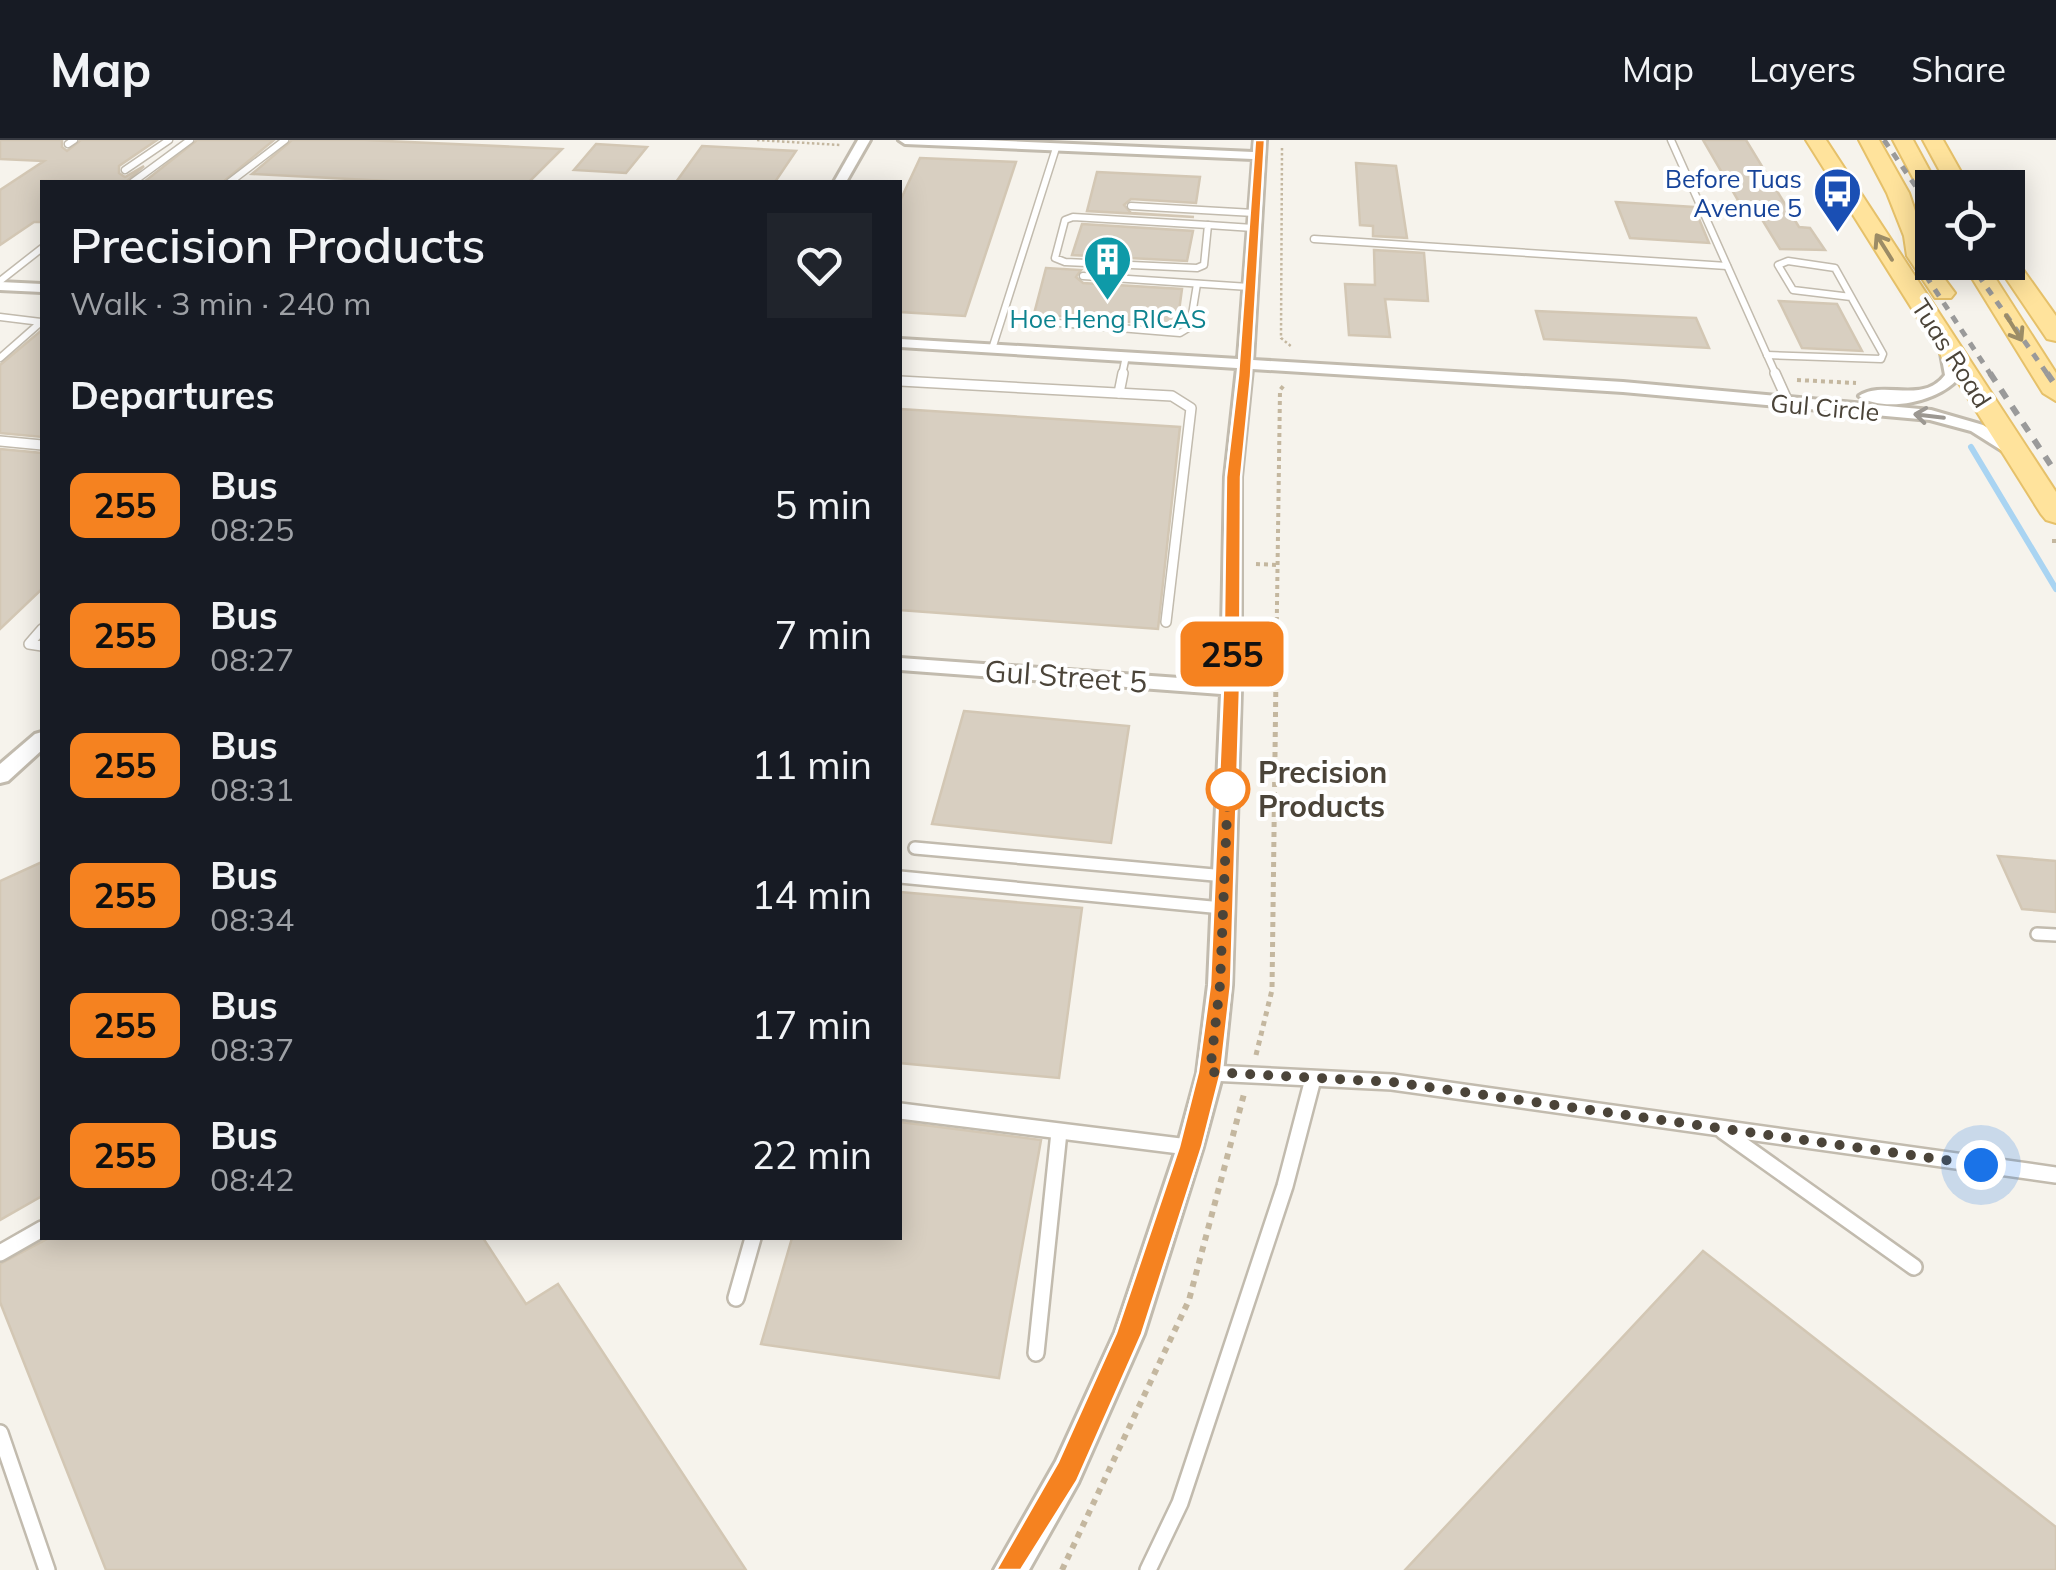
<!DOCTYPE html>
<meta charset="utf-8">
<style>
body{margin:0;font-family:Mulish,sans-serif;background:#20242c;color:#f1f3f6;height:100vh;display:flex;flex-direction:column;font-size:38px;white-space:nowrap}
*{box-sizing:border-box;margin:0}
p{font-size:32px;color:#9ea1a6}
.icon{flex:none;width:55px;height:55px;fill:none;stroke:currentColor;stroke-width:2;stroke-linecap:round;stroke-linejoin:round}
.map{position:relative;flex:1;overflow:hidden}
.side{position:absolute;left:40px;top:40px;width:862px;height:1060px;display:flex;flex-direction:column;background:#171b24;border-radius:0px;box-shadow:0 5px 25px #0003}
.side>*{flex:none}
.badge{padding:0 20px;border-radius:15px;font-size:35px;line-height:65px}
.tools{position:absolute;left:1915px;top:30px;display:grid;gap:20px}
.tools a{display:grid;place-items:center;width:110px;height:110px;border-radius:0px;background:#171b24;box-shadow:0 5px 25px #0003;font-size:50px}
.you{position:absolute;width:50px;height:50px;margin:-25px;border:8px solid #fff;border-radius:50%;background:#1a73e8;box-shadow:0 0 0 15px #1a73e833}
.map>.badge{position:absolute;translate:-50% -50%;box-shadow:0 0 0 5px #fff}
h2{padding:0 30px;font-size:38px;line-height:90px}
.round{display:grid;place-items:center;flex:none;width:105px;height:105px;border-radius:0px;background:#20242c}
.summary{display:flex;align-items:center;justify-content:space-between;height:170px;padding:0 30px}
h1{font-size:48px;font-weight:600;line-height:75px}
ul{padding:0;list-style:none}
li{display:flex;align-items:center;gap:30px;height:130px;padding:0 30px}
li div{flex:1}
li b{display:block;font-size:38px}
li em{font-style:normal}
li .badge{min-width:110px;font-weight:700;text-align:center}
header{display:flex;align-items:center;gap:60px;box-sizing:border-box;height:140px;padding:0 50px;background:#171b24;border-bottom:2px solid #363941}
header strong{font-size:48px}
nav{display:flex;gap:55px;margin-inline-start:auto;font-size:35px}
.map>svg:first-child{display:block}
.lines{fill:none;stroke-linecap:round;stroke-linejoin:round}
.stream{stroke:#a9d4f2;stroke-width:6}
.building{fill:#d8cfc1;stroke:#d3c7b4;stroke-width:2.5}
.lane-far3-casing{stroke:#c2bbae;stroke-width:9}
.lane-far2-casing{stroke:#c2bbae;stroke-width:12}
.lane-far1-casing{stroke:#c2bbae;stroke-width:16}
.lane-casing{stroke:#c2bbae;stroke-width:20}
.street-casing{stroke:#c2bbae;stroke-width:6}
.primary-casing{stroke:#e6c16a;stroke-width:4}
.path-far3{stroke:#c4b79f;stroke-width:2.5;stroke-dasharray:2.5 2.5;stroke-linecap:butt}
.path-far2{stroke:#c4b79f;stroke-width:4;stroke-dasharray:4 4;stroke-linecap:butt}
.path-far1{stroke:#c4b79f;stroke-width:5;stroke-dasharray:5 5;stroke-linecap:butt}
.path{stroke:#c4b79f;stroke-width:6;stroke-dasharray:6 6;stroke-linecap:butt}
.lane-far3{stroke:#fff;stroke-width:6}
.lane-far2{stroke:#fff;stroke-width:9}
.lane-far1{stroke:#fff;stroke-width:11}
.lane{stroke:#fff;stroke-width:15}
.street{fill:#fff;fill-rule:evenodd}
.primary{fill:#ffe39c;fill-rule:evenodd}
.rail-far1{stroke:#9a9a9a;stroke-width:5;stroke-dasharray:8 8;stroke-linecap:butt}
.rail{stroke:#9a9a9a;stroke-width:6;stroke-dasharray:10 10;stroke-linecap:butt}
.oneway{stroke:#9c8c66}
.oneway2{stroke:#9c9892}
.line{fill:#f58220;stroke:#fff;stroke-width:2.5}
.walk{stroke:#4b4439;stroke-width:10;stroke-dasharray:0 18}
.stop-dot{fill:#fff;stroke:#f58220;stroke-width:5}
.labels{text-anchor:middle;dominant-baseline:central;stroke-width:8;stroke-linejoin:round;paint-order:stroke}
.far-transit-label{font-size:25px;fill:#164399;stroke:#fff;text-anchor:end}
.far-culture-label{font-size:25px;fill:#0d838f;stroke:#fff}
.far-street-label{font-size:25px;fill:#4b4439;stroke:#fff}
.street-label{font-size:30px;fill:#4b4439;stroke:#fff}
.stop-label{font-size:30px;font-weight:bold;fill:#4b4439;stroke:#fff;text-anchor:start}
</style>
<header>
<strong>Map</strong>
<nav><a>Map</a><a>Layers</a><a>Share</a></nav>
</header>
<div class="map">
<svg width="2056" height="1430" viewBox="0 0 2056 1430">
<rect width="100%" height="100%" fill="#f6f3ec"/>
<g class="lines">
<polyline class="stream" points="1971,307 2056,449"/>
</g>
<g class="building">
<polygon points="0,0 62,0 62,7 67,11 81,0 157,0 119,26 119,33 125,37 144,26 126,42 42,41 42,82 34,82 0,105 0,50 44,21 0,19"/>
<polygon points="197,0 274,0 223,42 144,42"/>
<polygon points="292,0 365,0 562,9 529,42 407,42 252,34"/>
<polygon points="1703,0 1746,0 1799,87 1810,88 1825,110 1780,109 1752,63 1739,62"/>
<polygon points="596,4 647,7 626,33 574,30"/>
<polygon points="702,6 796,11 775,42 676,42"/>
<polygon points="920,18 1016,22 965,176 900,172 900,61"/>
<polygon points="1356,23 1396,26 1407,98 1373,96 1373,86 1360,85"/>
<polygon points="1097,32 1200,37 1196,63 1131,59 1124,65 1131,73 1194,77 1087,71"/>
<polygon points="1616,62 1694,67 1709,103 1630,98"/>
<polygon points="1082,84 1193,91 1187,121 1072,115"/>
<polygon points="1374,110 1424,113 1428,161 1385,159 1390,197 1349,195 1345,144 1375,145"/>
<polygon points="1046,128 1081,130 1076,137 1083,143 1182,149 1177,186 1034,174"/>
<polygon points="1779,161 1837,164 1862,211 1802,208"/>
<polygon points="1536,171 1696,178 1709,208 1544,199"/>
<polygon points="42,190 42,297 0,293 0,225"/>
<polygon points="900,269 1180,287 1158,489 900,470"/>
<polygon points="0,309 42,313 42,449 0,489"/>
<polygon points="964,571 1129,586 1111,703 932,684"/>
<polygon points="1998,716 2056,721 2056,772 2022,769"/>
<polygon points="42,722 42,1056 0,1080 0,741"/>
<polygon points="900,752 1082,768 1059,938 900,923"/>
<polygon points="900,982 1041,1000 999,1238 761,1204 792,1098 900,1098"/>
<polygon points="49,1098 483,1098 526,1164 558,1144 746,1430 106,1430 0,1162 0,1124"/>
<polygon points="1703,1111 2056,1387 2056,1430 1405,1430"/>
</g>
<g class="lines">
<defs>
<g id="lane-far3">
<polyline points="1671,0 1776,235"/>
<polyline points="68,4 74,0"/>
<polyline points="125,30 169,0"/>
<polyline points="133,42 190,0"/>
<polyline points="230,42 285,0"/>
<polyline points="1131,66 1254,73"/>
<polygon points="1073,77 1208,85 1204,125 1197,128 1065,122 1055,118 1065,80"/>
<polyline points="1208,85 1253,88"/>
<polyline points="1314,99 1727,126"/>
<polyline points="1083,136 1249,147"/>
<polyline points="0,141 42,108"/>
<polyline points="0,177 41,182 0,218"/>
<polyline points="1034,181 1180,193 1190,187 1197,144"/>
<polyline points="992,209 1056,8"/>
<polyline points="1767,215 1881,219 1883,214 1835,128 1788,121 1778,125 1793,150 1851,157"/>
<polyline points="1122,235 1126,216"/>
</g>
<g id="lane-far2">
<polyline points="1775,233 1789,264"/>
<polyline points="900,241 1172,256 1191,268 1166,482"/>
<polyline points="1119,253 1123,233"/>
<polyline points="0,301 42,305"/>
<polyline points="42,489 29,504 42,506"/>
</g>
<g id="lane-far1">
<polyline points="915,708 1225,736"/>
<polyline points="900,737 1222,768"/>
<polyline points="2037,794 2056,795"/>
</g>
<g id="lane">
<polyline points="1210,933 1392,942 2056,1035"/>
<polyline points="900,971 1188,1007"/>
<polyline points="1723,991 1914,1127"/>
<polyline points="0,1113 42,1089"/>
<polyline points="736,1158 753,1098"/>
<polyline points="1036,1213 1059,992"/>
<polyline points="0,1293 47,1430"/>
<polyline points="1148,1430 1180,1363 1285,1046 1313,939"/>
</g>
<g id="street">
<polygon points="858,0 870,0 846,42 834,42"/>
<polygon points="899,0 984,0 1253,12 1254,0 1266,0 1253,220 1623,242 1931,270 1983,285 2023,311 2015,316 2009,315 1971,291 1930,280 1623,252 1252,229 1241,337 1241,548 1232,845 1223,933 1203,1007 1144,1194 1078,1343 1029,1430 994,1430 1056,1321 1115,1192 1177,1007 1197,933 1208,845 1221,554 900,530 900,518 1221,541 1225,337 1237,228 900,207 900,199 1238,219 1253,19 905,4"/>
<polygon points="0,142 42,144 42,152 0,150"/>
<path d="M1947,204L1954,208L1961,235C1943,261 1885,274 1859,256C1884,239 1922,265 1945,235L1940,208Z"/>
<polygon points="42,592 42,610 8,641 0,643 0,624 35,594"/>
</g>
<g id="primary">
<polygon points="1806,0 1826,0 2056,352 2056,383 2046,380 2041,374"/>
<polygon points="1859,0 1879,0 1909,53 1932,122 1955,153 1951,158 1935,158 1907,116 1904,96 1887,53"/>
<polygon points="1893,0 1913,0 1939,48 1932,48 1932,59 1921,53"/>
<polygon points="1923,0 1943,0 1970,48 1949,48"/>
<polygon points="2008,116 2014,117 2056,176 2056,201 2047,199 1995,122 2008,122"/>
<polygon points="1962,122 1985,122 2056,233 2056,261 2043,253"/>
</g>
</defs>
<use href="#lane-far3" class="lane-far3-casing"/>
<use href="#lane-far2" class="lane-far2-casing"/>
<use href="#lane-far1" class="lane-far1-casing"/>
<use href="#lane" class="lane-casing"/>
<use href="#street" class="street-casing"/>
<use href="#primary" class="primary-casing"/>
<g class="path-far3">
<polyline points="757,0 840,5"/>
<polyline points="1282,8 1281,198 1292,207"/>
</g>
<g class="path-far2">
<polyline points="1797,240 1856,243"/>
<polyline points="2052,401 2056,401"/>
<polyline points="1256,424 1278,425"/>
<polyline points="1276,537 1280,250 1285,244"/>
</g>
<polyline class="path-far1" points="1256,915 1272,850 1276,535"/>
<polyline class="path" points="1062,1430 1189,1160 1244,954"/>
<use href="#lane-far3" class="lane-far3"/>
<use href="#lane-far2" class="lane-far2"/>
<use href="#lane-far1" class="lane-far1"/>
<use href="#lane" class="lane"/>
<use href="#street" class="street"/>
<use href="#primary" class="primary"/>
<g class="rail-far1">
<polyline points="1884,0 1932,70"/>
<polyline points="1969,122 2048,235"/>
<polyline points="1926,136 1991,235"/>
</g>
<g class="rail">
<polyline points="1990,233 2056,333"/>
<polyline points="2047,233 2056,246"/>
</g>
</g>
<defs><path id="oneway-shaft" d="M-6 0H5M1.5-3L5.5 0L1.5 3" fill="none" stroke-width="1.6" stroke-linecap="round" stroke-linejoin="round" transform="scale(2.5)"/></defs>
<g class="oneway">
<use href="#oneway-shaft" transform="translate(1884 107) rotate(-122)"/>
<use href="#oneway-shaft" transform="translate(2014 188) rotate(58)"/>
</g>
<use class="oneway2" href="#oneway-shaft" transform="translate(1929 276) rotate(-173)"/>
<polygon class="line" points="1255,0 1265,0 1251,236 1241,337 1240,548 1231,845 1221,932 1202,1007 1142,1194 1077,1341 1021,1430 996,1430 1058,1322 1116,1193 1179,1007 1198,932 1210,845 1223,548 1226,337 1238,236"/>
<g class="lines">
<polyline class="walk" points="1228,649 1220,845 1210,932 1392,942 1981,1025"/>
</g>
<defs>
<symbol id="bus-pin" viewBox="-11 -11 22 30"><path d="M0 17L-7.5 6A9.5 9.5 0 1 1 7.5 6Z" fill="#1a4fb4" stroke="#fff"/><path d="M-5-6H5V4H4V6H2V4H-2V6H-4V4H-5ZM-3.5-4V0h7V-4ZM-3.5 1.2v1.5H-2V1.2ZM2 1.2v1.5H3.5V1.2Z" fill="#fff"/></symbol>
<symbol id="building-pin" viewBox="-11 -11 22 30"><path d="M0 17L-7.5 6A9.5 9.5 0 1 1 7.5 6Z" fill="#0f9aa8" stroke="#fff"/><path d="M-4-6H4V6H1V3H-1V6H-4ZM-2.5-4.3h1.7v1.8h-1.7ZM.8-4.3h1.7v1.8H.8ZM-2.5-1h1.7V.8h-1.7ZM.8-1h1.7V.8H.8Z" fill="#fff"/></symbol>
</defs>
<g fill-rule="evenodd">
<use href="#bus-pin" x="1810" y="24" width="55" height="75"/>
<use href="#building-pin" x="1080" y="92" width="55" height="75"/>
</g>
<circle class="stop-dot" cx="1228" cy="649" r="20"/>
<g class="labels">
<g class="far-transit-label">
<text x="1802" y="38">Before Tuas<tspan x="1802" dy="29">Avenue 5</tspan></text>
</g>
<g class="far-culture-label">
<text x="1108" y="178">Hoe Heng RICAS</text>
</g>
<g class="far-street-label">
<text transform="translate(1952 213) rotate(57)">Tuas Road</text>
<text transform="translate(1825 267) rotate(5)">Gul Circle</text>
</g>
<g class="street-label">
<text transform="translate(1066 536) rotate(4)">Gul Street 5</text>
</g>
<g class="stop-label">
<text x="1258" y="632">Precision<tspan x="1258" dy="34">Products</tspan></text>
</g>
</g>
</svg>
<div class="tools">
<a><svg class="icon" aria-label="locate" viewBox="0 0 24 24"><circle cx="12" cy="12" r="6"/><path d="M12 2v4M12 18v4M2 12h4M18 12h4"/></svg></a>
</div>
<div class="you" style="left:1981px;top:1025px"></div>
<b class="badge" style="left:1232px;top:514px;background:#f58220;color:#111">255</b>
<section class="side">
<div class="summary"><div><h1>Precision Products</h1><p>Walk · 3 min · 240 m</p></div><a class="round"><svg class="icon" aria-label="heart" viewBox="0 0 24 24"><path d="M12 20l-8-8c-3-5 5-10 8-4 3-6 11-1 8 4z"/></svg></a></div>
<h2>Departures</h2>
<ul>
<li><span class="badge" style="background:#f58220;color:#111">255</span><div><b>Bus</b><p>08:25</p></div><em>5 min</em></li>
<li><span class="badge" style="background:#f58220;color:#111">255</span><div><b>Bus</b><p>08:27</p></div><em>7 min</em></li>
<li><span class="badge" style="background:#f58220;color:#111">255</span><div><b>Bus</b><p>08:31</p></div><em>11 min</em></li>
<li><span class="badge" style="background:#f58220;color:#111">255</span><div><b>Bus</b><p>08:34</p></div><em>14 min</em></li>
<li><span class="badge" style="background:#f58220;color:#111">255</span><div><b>Bus</b><p>08:37</p></div><em>17 min</em></li>
<li><span class="badge" style="background:#f58220;color:#111">255</span><div><b>Bus</b><p>08:42</p></div><em>22 min</em></li>
</ul>
</section>
</div>
